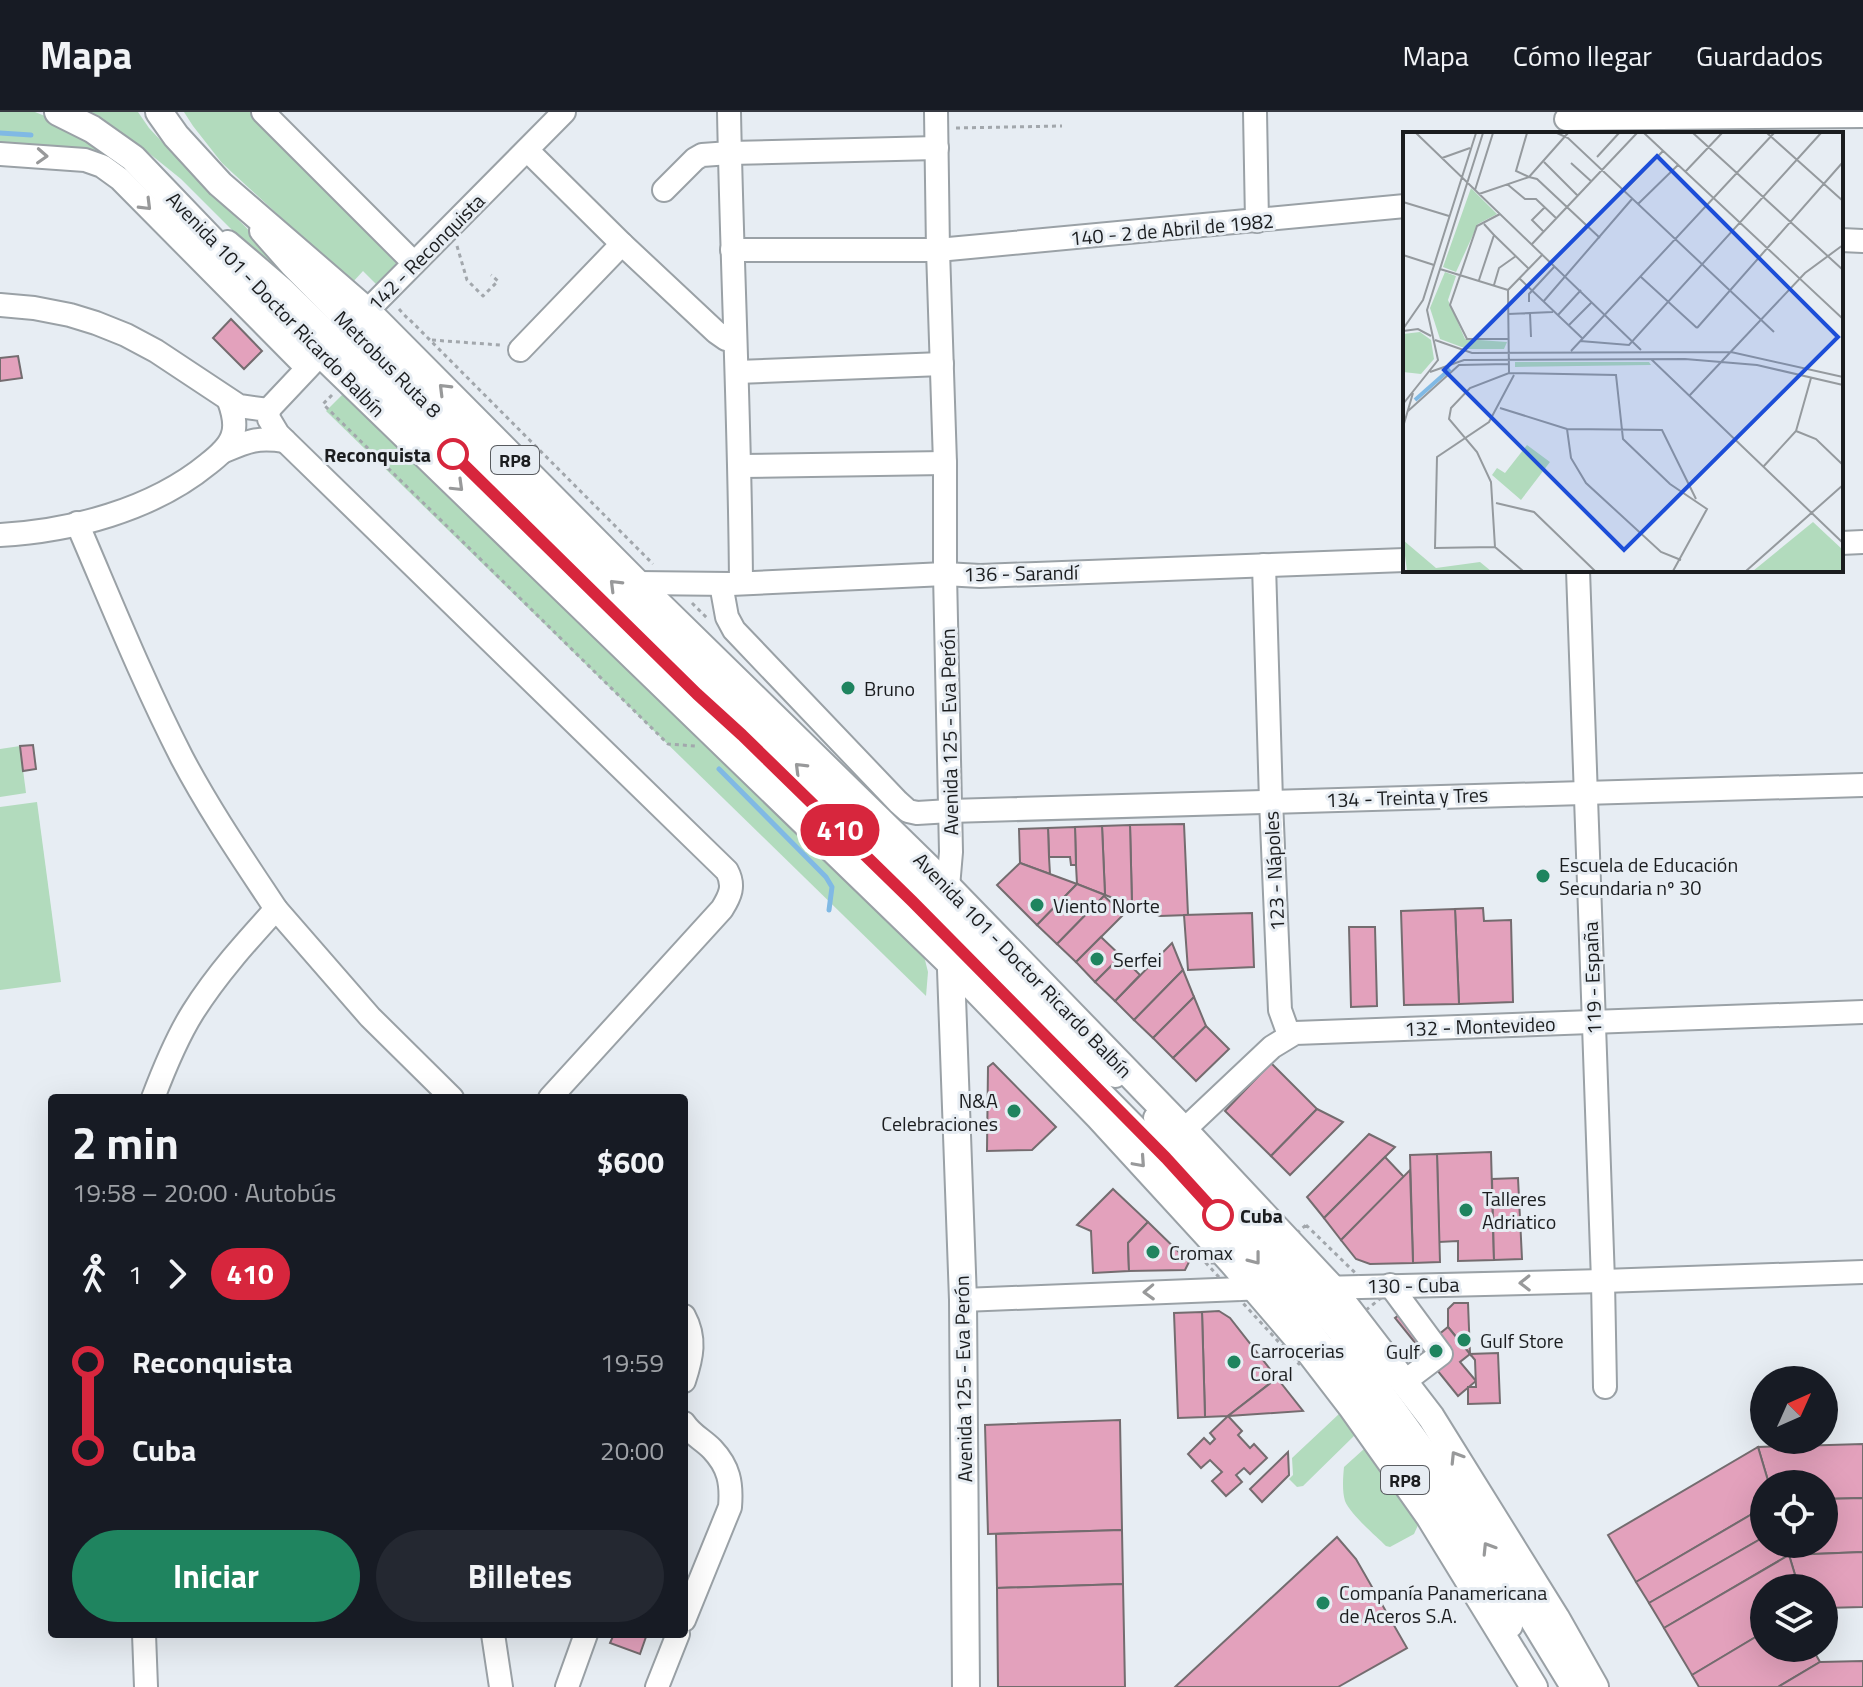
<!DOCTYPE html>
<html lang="es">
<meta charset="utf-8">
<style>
body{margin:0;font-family:"Titillium Web",sans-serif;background:#242831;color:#f1f3f6;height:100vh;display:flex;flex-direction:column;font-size:30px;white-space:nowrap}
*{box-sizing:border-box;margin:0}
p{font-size:26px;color:#9ea1a6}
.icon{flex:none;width:44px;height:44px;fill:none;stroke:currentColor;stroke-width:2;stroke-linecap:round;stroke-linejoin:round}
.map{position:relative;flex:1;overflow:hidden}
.side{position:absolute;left:48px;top:982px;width:640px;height:544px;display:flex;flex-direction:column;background:#171b24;border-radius:8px;box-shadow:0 8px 32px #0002}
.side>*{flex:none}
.badge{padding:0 16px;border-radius:26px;font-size:28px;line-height:52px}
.needle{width:52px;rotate:45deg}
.controls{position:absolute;left:1750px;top:1254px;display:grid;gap:16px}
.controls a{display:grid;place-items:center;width:88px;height:88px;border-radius:50%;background:#171b24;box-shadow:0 8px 32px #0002;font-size:40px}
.map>.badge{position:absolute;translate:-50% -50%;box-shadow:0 0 0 4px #fff}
.legs{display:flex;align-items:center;gap:12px;height:88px;padding:0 24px;font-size:26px}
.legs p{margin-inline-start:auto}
.summary{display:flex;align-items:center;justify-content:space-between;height:136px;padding:0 24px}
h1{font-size:44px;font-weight:700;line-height:60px}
.action{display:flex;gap:16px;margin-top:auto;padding:16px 24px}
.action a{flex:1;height:92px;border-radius:48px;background:#1f845f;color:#fff;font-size:32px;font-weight:700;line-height:92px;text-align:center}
.action a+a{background:#242831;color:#f1f3f6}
ul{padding:0 24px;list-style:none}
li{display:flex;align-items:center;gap:28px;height:88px;font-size:30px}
li i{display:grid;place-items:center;width:12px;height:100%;margin:0 10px;background:currentColor}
li i::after{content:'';width:20px;height:20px;margin:-10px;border:6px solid;border-radius:50%;background:#171b24}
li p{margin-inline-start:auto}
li:first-child i{background:linear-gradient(#0000 50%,currentColor 0)}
li:last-child i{background:linear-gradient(currentColor 50%,#0000 0)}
header{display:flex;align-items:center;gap:48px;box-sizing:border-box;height:112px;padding:0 40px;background:#171b24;border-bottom:2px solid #363941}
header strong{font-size:38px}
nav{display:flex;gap:44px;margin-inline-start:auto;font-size:28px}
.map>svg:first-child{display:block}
.green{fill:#b2dbbd}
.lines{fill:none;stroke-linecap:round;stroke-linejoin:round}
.stream{stroke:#80b9e4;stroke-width:5}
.building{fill:#e3a1bc;stroke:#746c6f;stroke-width:2}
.minor-casing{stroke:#9aa1a6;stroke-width:26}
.major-casing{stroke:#9aa1a6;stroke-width:30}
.path{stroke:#a2a7ac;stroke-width:3;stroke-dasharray:4 4;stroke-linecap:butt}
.minor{stroke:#fff;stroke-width:22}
.major{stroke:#fff;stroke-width:26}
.oneway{stroke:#98999a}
.line-1-casing{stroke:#fff;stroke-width:18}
.line-1{stroke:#d7263d;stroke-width:12}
.stop-1-dot{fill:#fff;stroke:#d7263d;stroke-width:4}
.poi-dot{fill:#1f845f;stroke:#e7edf3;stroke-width:3}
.labels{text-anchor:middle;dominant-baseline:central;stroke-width:6;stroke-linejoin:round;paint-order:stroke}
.shield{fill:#e7edf3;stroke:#585b5f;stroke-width:2}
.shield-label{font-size:18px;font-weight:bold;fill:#1b1d1f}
.street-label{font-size:20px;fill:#1b1d1f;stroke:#e7edf3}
.stop-label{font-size:20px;font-weight:bold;fill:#1b1d1f;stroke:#e7edf3;text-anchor:end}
.poi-label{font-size:20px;fill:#1b1d1f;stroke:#e7edf3;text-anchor:start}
.inset-river{fill:none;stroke:#80b9e4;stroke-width:4}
.inset-road{fill:none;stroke:#959a9e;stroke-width:2}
.view{fill:#1d4ed8;fill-opacity:0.15;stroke:#1d4ed8;stroke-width:4}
.inset-edge{fill:none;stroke:#1b1d1f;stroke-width:4}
</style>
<header>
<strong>Mapa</strong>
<nav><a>Mapa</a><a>Cómo llegar</a><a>Guardados</a></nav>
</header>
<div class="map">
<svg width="1863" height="1575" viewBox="0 0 1863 1575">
<rect width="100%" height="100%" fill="#e7edf3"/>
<g class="green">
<polygon points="0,0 35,0 55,8 104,35 182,103 100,43 71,35 0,31"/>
<polygon points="85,0 138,0 149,16 182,51 318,188 309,195 181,67 145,38"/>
<polygon points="184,0 251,0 397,152 376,172 363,159 352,171 222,51 193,14"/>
<polygon points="345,280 924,844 928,860 926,884 326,299"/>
<polygon points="20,634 26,681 0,685 0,637"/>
<polygon points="37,690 61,870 0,878 0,695"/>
<polygon points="1339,1302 1356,1322 1303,1374 1297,1375 1289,1367 1293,1363 1292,1346"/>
<path d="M1369,1336L1419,1411L1414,1422L1390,1435L1386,1434C1376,1424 1350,1402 1345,1389C1342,1379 1343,1365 1344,1355L1364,1337Z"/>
</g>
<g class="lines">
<g class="stream">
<polyline points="0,21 31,23"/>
<polyline points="719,657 826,765 832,775 829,798"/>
</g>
</g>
<g class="building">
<polygon points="231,207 262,239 244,257 213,226"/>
<polygon points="18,244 22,266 0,269 0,246"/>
<polygon points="33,633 36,657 23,659 20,634"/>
<polygon points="1184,712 1188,803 1160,804 1132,793 1130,713"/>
<polygon points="1130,713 1132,793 1105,783 1102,714"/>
<polygon points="1102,714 1105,783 1077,772 1076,753 1075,715"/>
<polygon points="1075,715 1076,753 1071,753 1070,745 1049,745 1048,716"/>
<polygon points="1048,716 1049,745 1050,762 1020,751 1019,717"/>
<polygon points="1020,751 1077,772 1037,813 997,773"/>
<polygon points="1077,772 1105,783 1057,832 1037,813"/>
<polygon points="1104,784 1124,802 1076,850 1057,832"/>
<polygon points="1483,796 1484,809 1511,808 1513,890 1459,892 1455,797"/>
<polygon points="1455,797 1459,892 1404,893 1401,799"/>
<polygon points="1252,801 1254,855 1188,858 1184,803"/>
<polygon points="1349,815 1375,815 1377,894 1351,895"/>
<polygon points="1101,825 1121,844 1095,870 1076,850"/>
<polygon points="1172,831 1183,858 1134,908 1115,889"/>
<polygon points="1121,844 1140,863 1115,889 1095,870"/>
<polygon points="1183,858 1194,885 1153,926 1134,908"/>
<polygon points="1194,885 1206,914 1173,946 1153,926"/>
<polygon points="1206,914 1229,937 1196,969 1173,946"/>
<polygon points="993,951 1056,1015 1032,1038 987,1039 988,955"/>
<polygon points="1271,951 1317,997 1271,1044 1225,999"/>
<polygon points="1317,997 1343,1010 1290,1063 1271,1044"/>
<polygon points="1369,1022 1395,1035 1324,1106 1307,1085"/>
<polygon points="1491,1040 1494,1148 1458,1149 1458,1129 1439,1130 1437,1042"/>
<polygon points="1437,1042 1440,1150 1413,1151 1410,1043"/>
<polygon points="1385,1045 1404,1065 1341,1128 1324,1106"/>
<polygon points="1410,1058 1413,1151 1370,1152 1356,1147 1341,1128"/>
<polygon points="1518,1066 1522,1147 1494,1148 1492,1067"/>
<polygon points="1113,1077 1148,1110 1128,1131 1129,1159 1093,1161 1091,1119 1077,1113"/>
<polygon points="1148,1110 1189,1150 1185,1158 1129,1159 1128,1131"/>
<polygon points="1454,1191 1468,1191 1470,1242 1448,1215 1448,1197"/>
<polygon points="1414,1192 1438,1223 1448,1215 1470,1242 1460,1250 1476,1269 1458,1284 1395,1206"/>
<polygon points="1219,1199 1230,1206 1277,1266 1228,1304 1205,1305 1202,1200"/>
<polygon points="1202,1200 1205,1305 1178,1306 1174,1201"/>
<polygon points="1498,1241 1500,1291 1468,1292 1468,1275 1476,1275 1475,1248 1470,1242"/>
<polygon points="1277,1266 1303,1299 1228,1304"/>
<polygon points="1228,1304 1242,1319 1238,1323 1250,1336 1254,1332 1267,1346 1250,1362 1244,1356 1236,1363 1242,1370 1226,1384 1212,1369 1222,1360 1210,1348 1201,1356 1188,1342 1204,1326 1210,1332 1215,1327 1210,1321"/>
<polygon points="1120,1308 1122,1418 988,1422 985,1313"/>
<polygon points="1863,1332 1863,1386 1824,1387 1824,1372 1769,1372 1758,1335"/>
<polygon points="1758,1335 1769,1372 1764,1372 1764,1395 1636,1470 1608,1423"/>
<polygon points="1288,1340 1289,1363 1262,1390 1250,1377"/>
<polygon points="1863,1386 1863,1440 1789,1443 1786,1432 1824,1432 1824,1387"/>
<polygon points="1764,1395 1764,1425 1649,1491 1636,1470"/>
<polygon points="1122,1418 1123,1472 997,1476 996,1422"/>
<polygon points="1337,1425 1356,1447 1407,1536 1338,1575 1175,1575"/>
<polygon points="1764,1425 1764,1432 1786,1432 1789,1443 1664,1516 1649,1491"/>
<polygon points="1863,1440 1863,1495 1824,1496 1824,1476 1799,1476 1789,1443"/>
<polygon points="1789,1443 1799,1476 1764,1476 1764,1520 1692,1563 1664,1516"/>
<polygon points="1123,1472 1125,1575 998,1575 997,1476"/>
<polygon points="1764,1520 1764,1536 1812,1536 1820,1550 1778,1575 1699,1575 1692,1563"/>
<polygon points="614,1522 647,1522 640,1542 610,1531"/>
<polygon points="1863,1549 1863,1575 1778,1575 1820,1550"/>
</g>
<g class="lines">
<defs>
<g id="minor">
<polyline points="263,0 414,151"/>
<path d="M729,0C732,157 740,314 741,471"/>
<polyline points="936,0 938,138 945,351 945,462 951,740 948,775"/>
<polyline points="1255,0 1257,109"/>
<polyline points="1566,7 1863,4"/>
<polyline points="527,38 622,132 716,220 726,227 735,228"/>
<polyline points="0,42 85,48 102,54 120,67 307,256"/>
<polyline points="664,78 695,47 702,43 730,41 937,36"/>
<polyline points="261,119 291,153 461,326 520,380 948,803 1115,964"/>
<polyline points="1841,128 1863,129"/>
<polyline points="228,130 283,177 697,582 742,623 950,827 1166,1046 1250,1140 1405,1341 1462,1430 1511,1514"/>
<polyline points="732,138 938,138 1405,94"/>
<path d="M0,193L34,196L70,203L96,211L126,223L156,239L239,294L268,298L269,307L278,322L727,759C735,774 730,784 722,797L550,986"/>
<polyline points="520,238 622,132"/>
<polyline points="737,260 942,252"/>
<polyline points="268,298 334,228 367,199 564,0"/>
<path d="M222,340C248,329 256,325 285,329"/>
<polyline points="740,354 945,351"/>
<path d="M77,411C111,490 143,570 182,646C210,699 243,747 276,797"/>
<path d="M0,423C71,419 152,398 208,352C217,345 228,336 232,325C237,313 233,300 229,289"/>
<polyline points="1841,431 1863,430"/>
<polyline points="1264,453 1271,689 1280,898 1289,923"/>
<polyline points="1578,458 1603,1169 1605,1275"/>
<polyline points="637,471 731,472 945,462 980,464 1405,448"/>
<polyline points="721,472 727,505 734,518 898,690 908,699 917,701 950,699 1863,673"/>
<path d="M153,986C164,957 176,927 193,900C217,862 246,830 276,797L370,905L452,986"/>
<polyline points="1155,1006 1275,1140 1339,1220 1443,1364 1572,1575"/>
<polyline points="1184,1018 1272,935 1295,921 1863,900"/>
<polyline points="1390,1173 1441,1242 1404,1270"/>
<polyline points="1320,1176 1603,1169 1863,1160"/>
<polyline points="963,1188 1266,1176"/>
<path d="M684,1204C696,1226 692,1245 684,1269"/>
<path d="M684,1311C692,1323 702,1327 712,1337C729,1355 732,1371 730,1395L684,1508"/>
<polyline points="144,1522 146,1575"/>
<polyline points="493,1522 501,1575"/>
<polyline points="567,1575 586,1522"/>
<polyline points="657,1575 678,1522"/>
</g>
<g id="major">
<polyline points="58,0 92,17 133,46 321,242 951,852 1099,1005 1232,1150 1311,1242 1351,1294 1429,1404 1534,1575"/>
<polyline points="159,0 176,24 220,72 367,199 637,471 948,775 1184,1018 1331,1175 1431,1305 1556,1506 1595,1575"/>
<polyline points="948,775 963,1188 966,1575"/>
</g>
</defs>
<use href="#minor" class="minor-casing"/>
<use href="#major" class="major-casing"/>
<g class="path">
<polyline points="956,16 1062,14"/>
<polyline points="457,134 467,168 483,184 498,169 491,163"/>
<polyline points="399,197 409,208"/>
<polyline points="410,208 653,452"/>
<polyline points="432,228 500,233"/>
<polyline points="332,283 323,292 668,632 695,634"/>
<polyline points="692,491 707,506"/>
<polygon points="1306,1113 1381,1186 1299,1252 1206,1151 1257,1151 1275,1140"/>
</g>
<use href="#minor" class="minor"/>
<use href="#major" class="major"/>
</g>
<defs><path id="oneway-chevron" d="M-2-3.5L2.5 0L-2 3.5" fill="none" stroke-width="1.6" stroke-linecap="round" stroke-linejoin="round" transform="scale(2)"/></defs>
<g class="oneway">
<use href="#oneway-chevron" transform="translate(42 44) rotate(3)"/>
<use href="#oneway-chevron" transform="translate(146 93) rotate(45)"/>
<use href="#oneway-chevron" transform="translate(444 277) rotate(-135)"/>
<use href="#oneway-chevron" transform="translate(458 374) rotate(44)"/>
<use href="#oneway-chevron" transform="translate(615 473) rotate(-135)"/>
<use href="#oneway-chevron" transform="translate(800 656) rotate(-135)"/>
<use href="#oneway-chevron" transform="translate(1140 1050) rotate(48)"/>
<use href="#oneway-chevron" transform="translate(1255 1147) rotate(52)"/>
<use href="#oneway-chevron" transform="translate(1525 1171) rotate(179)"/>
<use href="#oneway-chevron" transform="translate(1149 1180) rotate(178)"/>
<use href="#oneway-chevron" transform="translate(1456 1345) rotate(-122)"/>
<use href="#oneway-chevron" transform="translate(1488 1436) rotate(-122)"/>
</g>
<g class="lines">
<defs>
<polyline id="line-1" points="453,342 697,582 742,623 912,789 1166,1046 1218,1103"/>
</defs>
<use href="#line-1" class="line-1-casing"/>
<use href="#line-1" class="line-1"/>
</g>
<g class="stop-1-dot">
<circle cx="453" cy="342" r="14"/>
<circle cx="1218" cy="1103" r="14"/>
</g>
<g class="poi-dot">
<circle cx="848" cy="576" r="8"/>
<circle cx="1543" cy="764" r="8"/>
<circle cx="1037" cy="793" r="8"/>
<circle cx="1097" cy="847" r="8"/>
<circle cx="1014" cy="999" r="8"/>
<circle cx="1466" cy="1098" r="8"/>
<circle cx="1153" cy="1140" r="8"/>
<circle cx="1464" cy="1228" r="8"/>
<circle cx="1436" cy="1239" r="8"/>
<circle cx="1234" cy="1250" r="8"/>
<circle cx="1323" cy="1491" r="8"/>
</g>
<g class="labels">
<g class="shield">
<rect x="491" y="334" width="48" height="28" rx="6"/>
<rect x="1381" y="1354" width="48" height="28" rx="6"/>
</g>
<g class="shield-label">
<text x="515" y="348">RP8</text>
<text x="1405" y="1368">RP8</text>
</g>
<g class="street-label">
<text transform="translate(1172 117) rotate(-5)">140 - 2 de Abril de 1982</text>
<text transform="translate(426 140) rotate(-45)">142 - Reconquista</text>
<text transform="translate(276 192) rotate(46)">Avenida 101 - Doctor Ricardo Balbín</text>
<text transform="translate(388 252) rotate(45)">Metrobus Ruta 8</text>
<text transform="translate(1021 461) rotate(-1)">136 - Sarandí</text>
<text transform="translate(949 620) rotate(-91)">Avenida 125 - Eva Perón</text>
<text transform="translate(1407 685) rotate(-2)">134 - Treinta y Tres</text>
<text transform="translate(1274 759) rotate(-93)">123 - Nápoles</text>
<text transform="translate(1023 853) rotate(46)">Avenida 101 - Doctor Ricardo Balbín</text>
<text transform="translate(1592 866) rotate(-92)">119 - España</text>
<text transform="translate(1480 914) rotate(-2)">132 - Montevideo</text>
<text transform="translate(1413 1173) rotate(-1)">130 - Cuba</text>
<text transform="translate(963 1267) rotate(-91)">Avenida 125 - Eva Perón</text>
</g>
<g class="stop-label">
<text x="431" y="342">Reconquista</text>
<text x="1240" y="1103" text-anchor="start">Cuba</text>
</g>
<g class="poi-label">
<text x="864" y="576">Bruno</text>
<text x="1559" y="752">Escuela de Educación<tspan x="1559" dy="23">Secundaria nº 30</tspan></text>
<text x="1053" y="793">Viento Norte</text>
<text x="1113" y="847">Serfei</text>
<text x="998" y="988" text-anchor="end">N&amp;A<tspan x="998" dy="23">Celebraciones</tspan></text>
<text x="1482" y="1086">Talleres<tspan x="1482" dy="23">Adriatico</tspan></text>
<text x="1169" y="1140">Cromax</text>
<text x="1480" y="1228">Gulf Store</text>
<text x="1250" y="1238">Carrocerias<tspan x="1250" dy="23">Coral</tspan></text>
<text x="1420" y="1239" text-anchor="end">Gulf</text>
<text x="1339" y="1480">Companía Panamericana<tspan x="1339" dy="23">de Aceros S.A.</tspan></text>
</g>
</g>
<g transform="translate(1403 20)">
<rect width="440" height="440" fill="#e7edf3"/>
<path d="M68,56L94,82L75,92L53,140L40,135ZM42,140L53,144L45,168L62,207L104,210L101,217H64L37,207L27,176ZM17,200L28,208L31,227L18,242L0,240V202ZM112,230H246L248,233L112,235ZM124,313L147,330L118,368L89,343L94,336L102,341ZM410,390L440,418V439H350ZM0,408L33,436L77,430L88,439H4Z" fill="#b2dbbd"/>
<path class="inset-river" d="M12,268L47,237"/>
<path class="inset-road" d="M13,1L238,218M124,1L113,39L126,45L165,1M154,1L165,6L371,200M241,1L440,187M290,1L440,138M364,1L440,69M194,25L216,1M39,26L67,16M141,30L175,64M168,31L189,50M282,40L319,1M104,52L122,67H133L153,86M72,58L90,1M221,59L260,19M76,62L126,45L134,47L197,106M0,70L46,84M235,72L275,33M97,82L74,94L47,173L64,207H105M141,100L129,88L142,75M91,103L126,137M129,112L234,1M0,123L31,133M37,137L105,158M238,145L294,196M116,146L179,206M76,148L91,103L81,92M91,153L96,136L113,124M126,170V162L152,134M140,170L229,67M127,181L128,205M105,182L150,180M155,183L178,158M166,193L189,170M294,196L440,30M0,197L20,168L73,1M0,199L15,197L28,204M32,208L69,221L328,220L440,245M177,209L226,213L418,1M168,219L371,1M248,227L440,411M27,240L61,228L282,227L354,233L440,253M106,241L105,158L140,122M287,263L402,141L440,113M0,272L35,228L24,178L80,1M97,276L164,297M5,279L56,233L105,232M0,295L10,261M393,299L413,307L440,333M360,335L393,299L408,246M93,371L131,380L192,439M92,415L32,416L34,325L86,290L111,243M278,428L258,420L183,351L168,326L164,297L259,298L293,367M120,439L92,415L88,350L74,320L46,287L48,276L67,256L106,241L213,243L220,307L267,352L304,377L270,439M343,439L440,353"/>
<path class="view" d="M254,24L435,205L221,418L41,238Z"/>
<rect width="440" height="440" class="inset-edge"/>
</g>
</svg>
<div class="controls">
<a><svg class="needle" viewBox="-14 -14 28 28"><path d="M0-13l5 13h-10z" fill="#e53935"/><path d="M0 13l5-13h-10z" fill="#9ea1a6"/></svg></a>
<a><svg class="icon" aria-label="locate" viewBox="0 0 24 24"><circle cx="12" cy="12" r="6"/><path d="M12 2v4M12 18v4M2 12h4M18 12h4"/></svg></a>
<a><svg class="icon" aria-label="layers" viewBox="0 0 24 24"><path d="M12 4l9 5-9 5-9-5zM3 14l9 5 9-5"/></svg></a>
</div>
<b class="badge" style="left:840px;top:718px;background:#d7263d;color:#fff">410</b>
<section class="side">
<div class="summary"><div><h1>2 min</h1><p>19:58 – 20:00 · Autobús</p></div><b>$600</b></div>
<div class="legs"><svg class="icon" aria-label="walk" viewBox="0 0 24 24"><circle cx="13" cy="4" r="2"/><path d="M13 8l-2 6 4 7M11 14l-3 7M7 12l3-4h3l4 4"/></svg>1<svg class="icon" aria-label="forward" viewBox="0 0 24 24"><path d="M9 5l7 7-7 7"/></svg><b class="badge" style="background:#d7263d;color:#fff">410</b></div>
<ul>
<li><i style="color:#d7263d"></i><b>Reconquista</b><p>19:59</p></li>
<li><i style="color:#d7263d"></i><b>Cuba</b><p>20:00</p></li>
</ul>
<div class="action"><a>Iniciar</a><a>Billetes</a></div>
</section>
</div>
